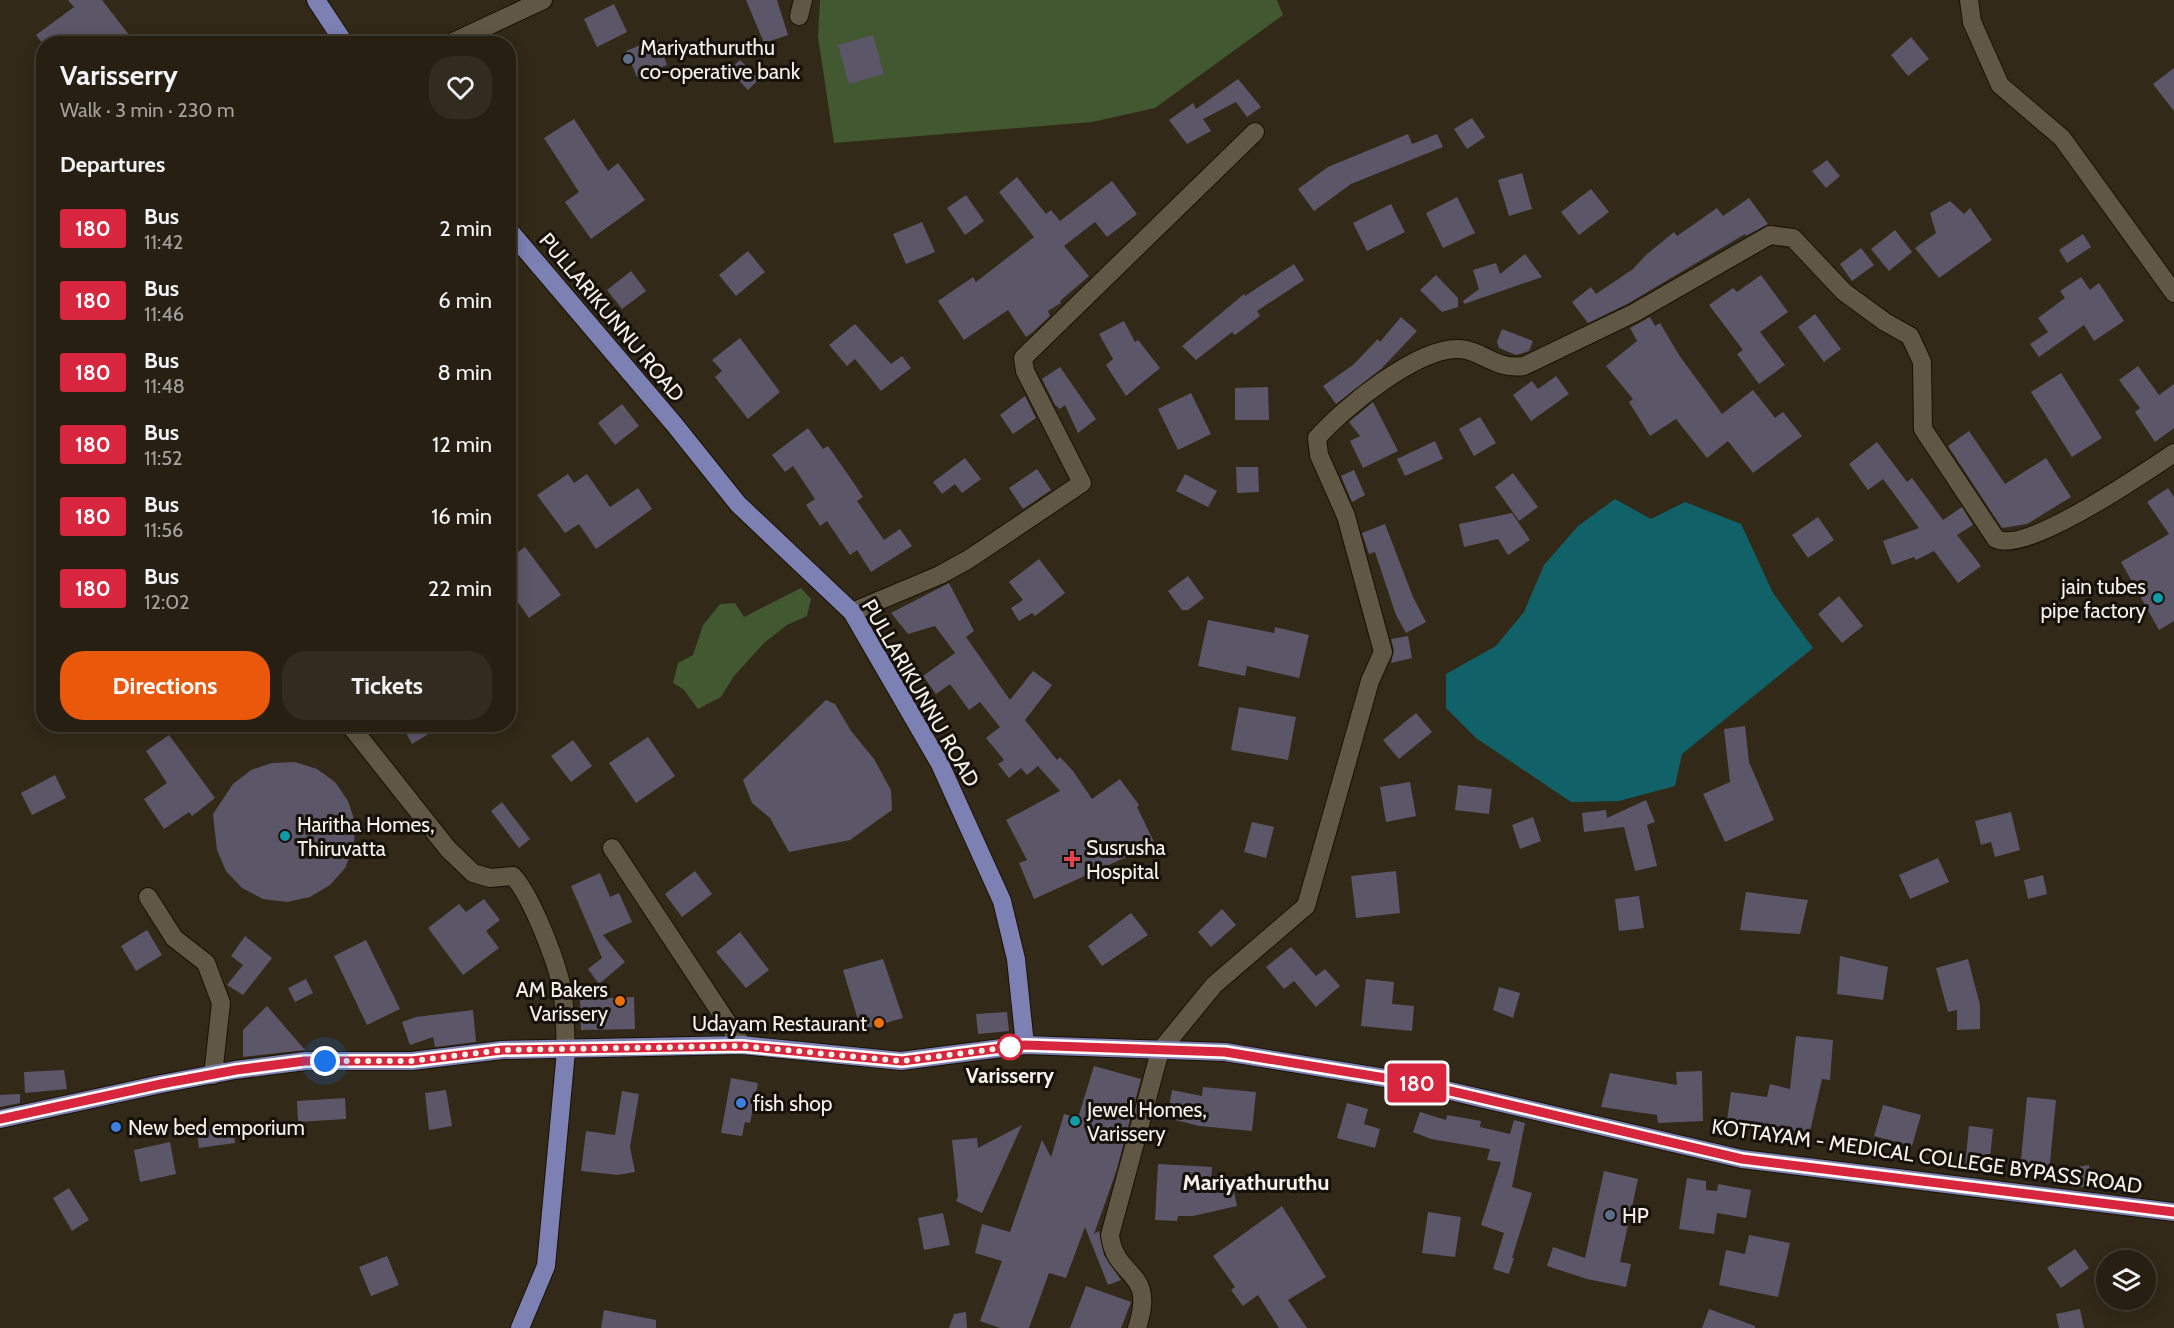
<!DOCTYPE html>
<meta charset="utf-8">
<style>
body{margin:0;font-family:Cabin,sans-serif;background:#322c20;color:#f1f3f6;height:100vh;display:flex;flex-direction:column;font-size:22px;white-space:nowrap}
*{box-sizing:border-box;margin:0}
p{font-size:20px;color:#a4a29f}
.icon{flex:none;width:33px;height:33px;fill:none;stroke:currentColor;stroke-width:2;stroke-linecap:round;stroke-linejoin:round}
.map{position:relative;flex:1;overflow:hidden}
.drawer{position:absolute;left:36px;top:36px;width:480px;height:696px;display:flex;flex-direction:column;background:#261f12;border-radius:24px;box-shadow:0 3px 15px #0003,0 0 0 2px #423d32}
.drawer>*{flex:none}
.badge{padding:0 12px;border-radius:4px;font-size:21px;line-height:39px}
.buttons{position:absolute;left:2096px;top:1250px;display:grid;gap:12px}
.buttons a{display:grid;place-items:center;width:60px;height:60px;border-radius:50%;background:#261f12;box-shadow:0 3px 15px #0003,0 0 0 2px #423d32;font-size:30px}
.you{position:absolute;width:30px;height:30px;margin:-15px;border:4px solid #fff;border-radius:50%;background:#1a73e8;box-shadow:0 0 0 9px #1a73e833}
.map>.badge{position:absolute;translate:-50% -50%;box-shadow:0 0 0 3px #fff}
h2{padding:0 24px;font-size:22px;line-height:54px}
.round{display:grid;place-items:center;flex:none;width:63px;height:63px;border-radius:24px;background:#322c20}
.summary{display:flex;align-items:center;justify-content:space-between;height:102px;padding:0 24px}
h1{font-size:28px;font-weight:800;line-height:45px}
.button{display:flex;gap:12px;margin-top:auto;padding:12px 24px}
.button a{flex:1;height:69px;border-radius:24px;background:#ea580c;color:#fff;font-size:24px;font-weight:800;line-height:69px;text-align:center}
.button a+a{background:#322c20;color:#f1f3f6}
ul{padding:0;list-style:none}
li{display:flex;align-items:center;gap:18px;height:72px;padding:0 24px}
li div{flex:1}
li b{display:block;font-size:22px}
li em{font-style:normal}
li .badge{min-width:66px;font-weight:700;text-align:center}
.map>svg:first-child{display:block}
.green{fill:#415830}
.water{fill:#116268}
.building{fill:#5c5669}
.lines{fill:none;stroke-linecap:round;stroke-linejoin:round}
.minor-casing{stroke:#1a1203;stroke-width:20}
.major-casing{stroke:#1a1203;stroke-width:20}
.minor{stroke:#605745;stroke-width:18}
.major{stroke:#7c80b3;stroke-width:18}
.line-casing{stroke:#fff;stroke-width:14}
.line{stroke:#d7263d;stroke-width:9}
.walk{stroke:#f7f1e7;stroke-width:6;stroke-dasharray:0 10.8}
.service-dot{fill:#5c6f8a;stroke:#16120b;stroke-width:2}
.culture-dot{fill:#0f9aa8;stroke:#16120b;stroke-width:2}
.health-dot{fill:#e0444e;stroke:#16120b;stroke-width:2}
.food-dot{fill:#e8710a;stroke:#16120b;stroke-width:2}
.stop-dot{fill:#fff;stroke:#d7263d;stroke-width:3}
.shop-dot{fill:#3f7fe0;stroke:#16120b;stroke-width:2}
.labels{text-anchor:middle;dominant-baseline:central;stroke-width:6;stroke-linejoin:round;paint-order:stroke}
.poi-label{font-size:21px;fill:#f7f1e7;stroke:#16120b;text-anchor:start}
.street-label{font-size:21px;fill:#f7f1e7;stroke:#16120b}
.stop-label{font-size:21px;font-weight:bold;fill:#f7f1e7;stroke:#16120b}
.neighbourhood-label{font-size:22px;font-weight:bold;fill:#f7f1e7;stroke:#16120b}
</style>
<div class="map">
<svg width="2174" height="1328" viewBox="0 0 2174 1328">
<rect width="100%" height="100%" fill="#322918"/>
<g class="green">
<polygon points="820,0 1277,0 1283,15 1155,108 1092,122 834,143 818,37"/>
<polygon points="801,588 811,599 807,616 787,625 764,643 734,676 721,697 698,709 683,689 673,683 678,663 693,655 703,625 720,604 735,603 744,617"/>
</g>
<polygon class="water" points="1615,499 1651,519 1685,502 1741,524 1773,593 1813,648 1682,754 1675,786 1619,801 1571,802 1476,738 1446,708 1446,674 1496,646 1524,612 1544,565 1578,526"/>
<g class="building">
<polygon points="68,0 102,0 129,35 118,44 43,44 36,35 74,7"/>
<polygon points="746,0 777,0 788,35 764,43"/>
<polygon points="614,4 627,32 597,47 584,19"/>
<polygon points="873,35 884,74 849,84 838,45"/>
<polygon points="1911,37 1929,59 1908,76 1891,55"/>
<polygon points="657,38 667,65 637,77 626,51"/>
<polygon points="740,60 759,79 748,90 729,70"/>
<polygon points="2174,68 2174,111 2153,84"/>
<polygon points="1238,79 1261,107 1247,117 1236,102 1203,119 1211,131 1187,144 1169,120 1193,103 1196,109"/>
<polygon points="1472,118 1485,137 1467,149 1454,129"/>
<polygon points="574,119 608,171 618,163 645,200 591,239 565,202 579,192 544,138"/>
<polygon points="1408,134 1412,144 1437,134 1443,147 1351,184 1314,211 1298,189 1328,167"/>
<polygon points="1827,160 1840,176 1826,188 1812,171"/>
<polygon points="1522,173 1532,209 1509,216 1498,180"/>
<polygon points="1017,177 1046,214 1051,210 1060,221 1112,181 1137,214 1107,237 1095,222 1064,246 1089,276 1060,301 1061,303 1048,311 1050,316 1033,332 1026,337 1008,310 964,340 938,301 973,277 976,282 1034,237 999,192"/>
<polygon points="1591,189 1609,212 1579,235 1561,212"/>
<polygon points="966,195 984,221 965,235 947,208"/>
<polygon points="1457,197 1475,233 1443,248 1426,213"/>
<polygon points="1749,198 1768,224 1746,236 1745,234 1629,303 1588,323 1572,302 1591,287 1596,294 1633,269 1646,255 1674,232 1677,236 1717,208 1723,216"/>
<polygon points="1950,201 1964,214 1970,208 1992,240 1939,278 1915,248 1936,233 1930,213"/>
<polygon points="1391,204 1405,232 1367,251 1353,223"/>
<polygon points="922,222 935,252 906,264 893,234"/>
<polygon points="1895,230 1912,252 1889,271 1871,249"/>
<polygon points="2083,234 2091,247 2067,263 2059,250"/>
<polygon points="1861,248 1874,265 1852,281 1840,264"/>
<polygon points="748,251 765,272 736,296 719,275"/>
<polygon points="1525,254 1542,277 1464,304 1463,301 1479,289 1473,270 1496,263 1500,274"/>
<polygon points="1294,264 1304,280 1257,311 1260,316 1235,335 1232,332 1196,360 1182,346 1244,294 1245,296"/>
<polygon points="631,271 646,291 622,309 607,290"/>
<polygon points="1436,275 1458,298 1458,307 1442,312 1420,290"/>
<polygon points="1761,275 1788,312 1760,332 1785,365 1759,384 1737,354 1743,350 1709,305 1733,288 1737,292"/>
<polygon points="2081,277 2090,290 2099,283 2124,321 2094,341 2084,325 2039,357 2030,344 2048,332 2038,318 2065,298 2060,291"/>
<polygon points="1815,314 1841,349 1824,362 1798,327"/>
<polygon points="1401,317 1417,331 1381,369 1336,404 1323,386 1353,365 1378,339 1380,342"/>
<polygon points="1650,317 1655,326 1660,323 1679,355 1722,414 1753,390 1775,418 1783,412 1802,436 1753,473 1728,441 1707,458 1676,419 1650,436 1629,402 1633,399 1606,366 1637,341 1630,328"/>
<polygon points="1124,321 1135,342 1138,340 1160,368 1126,396 1106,365 1113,359 1099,334"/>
<polygon points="855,324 891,364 902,356 911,368 881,391 855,359 847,366 829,345"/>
<polygon points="1502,329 1533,341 1529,351 1516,355 1499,348 1497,342"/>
<polygon points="740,338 780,392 748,419 715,377 722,371 712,360"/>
<polygon points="2138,366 2159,395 2174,384 2174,428 2155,442 2135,412 2140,408 2119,380"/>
<polygon points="1060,367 1096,419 1078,433 1065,405 1060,409 1055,405 1042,379"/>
<polygon points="2061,373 2102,438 2072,457 2031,392"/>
<polygon points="1556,376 1569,394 1531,421 1513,395 1532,381 1538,389"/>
<polygon points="1268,387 1269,420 1235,420 1235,388"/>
<polygon points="1191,393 1211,434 1178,450 1158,409"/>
<polygon points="1025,396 1036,418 1013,434 1000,415"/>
<polygon points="1373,402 1398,451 1363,468 1350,441 1360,436 1349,422"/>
<polygon points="622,404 639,426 615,445 598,423"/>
<polygon points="1480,417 1496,443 1474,456 1459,429"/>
<polygon points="808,428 823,449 828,446 849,476 863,497 857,501 884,540 900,529 912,546 871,572 857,550 850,555 827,521 820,526 806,505 815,499 793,466 785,472 772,455"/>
<polygon points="1969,431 2005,484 2046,458 2071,497 2027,524 2002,528 1948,446"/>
<polygon points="1435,441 1443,459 1405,476 1397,459"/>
<polygon points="1877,442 1907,482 1912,478 1943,520 1962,507 1973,525 1957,535 1981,566 1958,583 1934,551 1916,560 1914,557 1892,565 1883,541 1919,528 1883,479 1868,490 1849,464"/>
<polygon points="965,458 981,479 962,493 955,484 942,494 933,482"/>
<polygon points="1236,467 1258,467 1259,492 1237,493"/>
<polygon points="1037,469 1051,490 1023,509 1009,488"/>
<polygon points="1354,470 1365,495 1352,502 1341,476"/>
<polygon points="1513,473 1538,507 1519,521 1495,487"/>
<polygon points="568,474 574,483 587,474 610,507 638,488 652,509 596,549 579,524 565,533 537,495"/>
<polygon points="1185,474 1217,491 1208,507 1176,491"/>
<polygon points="2168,488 2174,497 2174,621 2159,630 2121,562 2169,534 2147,502"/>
<polygon points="1512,513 1530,540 1508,555 1498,539 1464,547 1459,524"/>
<polygon points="1818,517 1834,540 1808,558 1792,535"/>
<polygon points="1385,524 1413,597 1426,622 1406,633 1396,615 1375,552 1369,554 1362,533"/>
<polygon points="525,547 561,595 529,618 517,601 508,607 508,559"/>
<polygon points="1039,559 1065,593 1035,616 1032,613 1019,621 1011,608 1023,600 1009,582"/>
<polygon points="1188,576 1204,598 1188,610 1182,610 1168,591"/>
<polygon points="949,583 974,631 966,637 1010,700 1033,671 1052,685 1025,720 1057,760 1060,757 1073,771 1092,799 1120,779 1139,805 1137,807 1155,844 1034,899 1019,863 1027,860 1006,820 1060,791 1038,766 1027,775 1021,768 1009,778 998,764 1004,760 986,738 1000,727 980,702 969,710 950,684 936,694 923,676 955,653 935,626 908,634 891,613"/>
<polygon points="1839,596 1863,626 1842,643 1818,614"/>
<polygon points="1208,620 1274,633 1275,627 1309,635 1299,678 1247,666 1245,676 1198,666"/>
<polygon points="1408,636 1412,658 1391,663 1394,650 1391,639"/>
<polygon points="826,700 835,704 851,731 874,759 891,790 892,810 850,840 789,852 770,818 752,803 743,780"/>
<polygon points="1239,707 1296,717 1288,760 1231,750"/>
<polygon points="1416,713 1432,732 1399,759 1383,740"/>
<polygon points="401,724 445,724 412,744"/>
<polygon points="1745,726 1749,762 1774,820 1725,842 1703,794 1730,782 1724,729"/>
<polygon points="169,735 215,798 192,816 189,812 164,829 144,799 167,783 146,751"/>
<polygon points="648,737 675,776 636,803 609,763"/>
<polygon points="573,740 592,766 571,782 551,756"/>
<polygon points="295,762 317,769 335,782 348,801 355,822 354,846 345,868 330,885 310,897 287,902 263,899 242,888 226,871 217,850 213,814 233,784 251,770 272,763"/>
<polygon points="55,775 66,798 32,815 21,793"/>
<polygon points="1410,782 1416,816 1386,822 1380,787"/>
<polygon points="1458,785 1492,789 1489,814 1455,810"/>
<polygon points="1646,800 1655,822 1647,825 1657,866 1635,871 1624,827 1584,832 1582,813 1606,810 1607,818"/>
<polygon points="502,802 530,839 519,848 491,811"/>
<polygon points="2011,812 2020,850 1995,857 1991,842 1981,845 1975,821"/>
<polygon points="1533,817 1541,841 1520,849 1512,825"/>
<polygon points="1252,822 1274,827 1266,858 1244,852"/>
<polygon points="1938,858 1949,882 1910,899 1899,875"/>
<polygon points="695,871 712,894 682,917 665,894"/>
<polygon points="1396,871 1400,913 1356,918 1351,876"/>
<polygon points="600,873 610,897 619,893 632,922 603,935 625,962 599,984 588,969 602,958 571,886"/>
<polygon points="2043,875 2047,894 2028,899 2024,880"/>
<polygon points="1746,892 1808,900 1800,934 1740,930"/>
<polygon points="1639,896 1644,928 1619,931 1615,899"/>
<polygon points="484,899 500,920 486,931 499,948 463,975 428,928 459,904 466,912"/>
<polygon points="1222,909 1236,925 1211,947 1198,932"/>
<polygon points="1131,913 1148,935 1102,966 1088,946"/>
<polygon points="147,930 162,955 136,971 121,946"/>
<polygon points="740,932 769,970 746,988 716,952"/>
<polygon points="245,936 272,958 243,995 227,985 243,965 231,956"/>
<polygon points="366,940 400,1009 367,1025 334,956"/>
<polygon points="1291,947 1316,976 1325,969 1340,986 1316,1007 1294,981 1284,989 1266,967"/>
<polygon points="1840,956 1888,967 1883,1000 1837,994"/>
<polygon points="883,959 903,1018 861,1030 843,970"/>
<polygon points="1968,959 1980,1005 1980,1029 1957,1030 1957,1010 1948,1012 1936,968"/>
<polygon points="306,979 313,993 295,1002 288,988"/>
<polygon points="1366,979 1394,982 1392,1004 1414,1006 1412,1031 1361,1026"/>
<polygon points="1499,987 1520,993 1513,1018 1493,1010"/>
<polygon points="634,997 635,1029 581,1030 580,999"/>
<polygon points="267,1006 305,1050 243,1057 243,1030"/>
<polygon points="473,1010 476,1042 435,1047 433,1037 410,1045 402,1022 416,1017"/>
<polygon points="1007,1012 1009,1031 978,1034 976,1014"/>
<polygon points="1796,1036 1833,1040 1830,1080 1822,1079 1809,1136 1784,1127 1727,1121 1731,1092 1767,1097 1770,1084 1790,1089"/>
<polygon points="1094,1066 1141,1079 1116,1172 1094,1234 1099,1231 1104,1255 1121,1280 1108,1285 1085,1227 1066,1278 1049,1273 1029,1328 1000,1328 980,1321 1002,1261 975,1253 982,1224 1010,1232 1042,1140 1051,1157 1064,1114 1078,1118"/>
<polygon points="64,1070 67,1089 25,1093 24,1072"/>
<polygon points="1702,1071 1703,1121 1658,1123 1657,1115 1601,1107 1610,1073 1677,1085 1676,1072"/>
<polygon points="731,1078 758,1083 750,1123 745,1122 742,1136 721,1133"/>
<polygon points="1203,1087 1256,1092 1252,1131 1199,1126 1167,1118 1172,1090 1202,1096"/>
<polygon points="446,1090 452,1126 429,1130 425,1093"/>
<polygon points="622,1091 639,1094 630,1147 635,1172 617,1175 581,1171 586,1131 615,1135"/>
<polygon points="20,1094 20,1103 0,1107 0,1095"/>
<polygon points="2027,1097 2056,1100 2049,1173 2020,1170"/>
<polygon points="345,1098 346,1119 298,1122 297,1101"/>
<polygon points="1347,1103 1368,1109 1364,1124 1380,1129 1375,1148 1337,1138"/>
<polygon points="1883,1105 1921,1115 1912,1146 1874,1136"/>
<polygon points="1420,1112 1446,1120 1447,1115 1481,1121 1480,1127 1510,1134 1514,1120 1525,1123 1512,1187 1532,1193 1512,1258 1514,1258 1509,1274 1493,1269 1504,1233 1481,1225 1501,1162 1487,1160 1490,1149 1431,1139 1413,1132"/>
<polygon points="1022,1125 982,1213 956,1201 958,1196 952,1140 977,1138 978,1148"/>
<polygon points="233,1126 235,1143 199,1148 197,1130"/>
<polygon points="1969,1126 1993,1129 1989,1168 1965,1166"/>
<polygon points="170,1142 176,1174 140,1182 134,1150"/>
<polygon points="1158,1164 1212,1167 1211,1182 1231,1178 1237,1206 1193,1216 1178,1216 1177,1221 1155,1220"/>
<polygon points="2089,1165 2092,1186 2072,1188 2070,1168"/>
<polygon points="1604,1171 1638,1179 1620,1262 1631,1264 1626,1287 1587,1279 1547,1266 1553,1247 1585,1258"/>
<polygon points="1687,1178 1706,1181 1706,1190 1717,1191 1718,1184 1751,1190 1746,1218 1717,1213 1714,1234 1679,1229"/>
<polygon points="69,1188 89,1220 72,1231 53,1198"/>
<polygon points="1282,1206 1326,1277 1288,1300 1307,1328 1279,1328 1258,1295 1243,1306 1231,1290 1235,1287 1213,1256"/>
<polygon points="1428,1212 1461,1217 1455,1257 1422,1253"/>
<polygon points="943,1213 950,1245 924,1250 918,1218"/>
<polygon points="1749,1235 1790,1243 1778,1297 1719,1285 1726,1250 1745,1254"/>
<polygon points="2075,1249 2089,1268 2061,1288 2047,1268"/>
<polygon points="387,1256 399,1285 371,1296 359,1267"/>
<polygon points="1086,1286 1131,1302 1121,1328 1070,1328"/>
<polygon points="1709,1309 1755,1326 1755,1328 1702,1328"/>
<polygon points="2080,1309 2084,1328 2059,1328 2056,1314"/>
<polygon points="604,1310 656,1320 656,1328 601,1328"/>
<polygon points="966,1312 967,1328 949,1328 954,1314"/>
</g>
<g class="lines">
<defs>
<g id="minor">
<polyline points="1969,0 1972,22 2000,85 2062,138 2174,293"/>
<polyline points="799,16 803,0"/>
<polyline points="449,44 543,0"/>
<polyline points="852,612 940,575 969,559 1082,483 1025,371 1023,358 1255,132"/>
<path d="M349,724L448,849L473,873L490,878L513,876C532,897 559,966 563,995C565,1013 565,1032 566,1051"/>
<polyline points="612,848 742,1045"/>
<polyline points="148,897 174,938 206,963 221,1003 213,1075"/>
<path d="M1137,1328C1157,1268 1115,1280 1110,1235L1160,1051L1214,985L1306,906L1370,681L1383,652L1346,516L1319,455L1317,438C1343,408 1418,347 1459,349C1483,350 1494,370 1524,366L1634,313L1770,235L1793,238L1844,292L1885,322L1910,336L1922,362L1923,429L1996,539C2027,554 2144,473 2174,453"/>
</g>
<g id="major">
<polyline points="316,0 345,44"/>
<polyline points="508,229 674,424 738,504 852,612 940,764 1002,901 1016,959 1025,1045"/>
<polyline points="0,1119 161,1084 235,1070 305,1061 412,1061 502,1050 742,1045 901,1061 1025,1045 1225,1052 1416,1083 1742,1159 2174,1212"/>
<polyline points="520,1328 546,1266 566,1051"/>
</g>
</defs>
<use href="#minor" class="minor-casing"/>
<use href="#major" class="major-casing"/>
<use href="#minor" class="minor"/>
<use href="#major" class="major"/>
</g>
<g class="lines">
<defs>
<polyline id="line" points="0,1119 161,1084 236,1070 305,1061 412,1061 502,1050 742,1046 902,1061 1025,1045 1225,1052 1416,1083 1742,1159 2174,1212"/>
</defs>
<use href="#line" class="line-casing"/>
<use href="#line" class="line"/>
<polyline class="walk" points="325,1061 412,1061 502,1050 742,1046 902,1061 1010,1047"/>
</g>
<g class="service-dot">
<circle cx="628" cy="59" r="6"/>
<circle cx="1610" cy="1215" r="6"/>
</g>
<g class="culture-dot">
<circle cx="2158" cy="598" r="6"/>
<circle cx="285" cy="836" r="6"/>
<circle cx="1075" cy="1121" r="6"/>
</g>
<path class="health-dot" d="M1069 850h6v6h6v6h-6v6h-6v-6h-6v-6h6z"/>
<g class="food-dot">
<circle cx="620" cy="1001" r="6"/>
<circle cx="879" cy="1023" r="6"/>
</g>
<circle class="stop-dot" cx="1010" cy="1047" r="12"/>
<g class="shop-dot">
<circle cx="741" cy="1103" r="6"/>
<circle cx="116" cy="1127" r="6"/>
</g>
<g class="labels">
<g class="poi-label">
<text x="640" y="47">Mariyathuruthu<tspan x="640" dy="24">co-operative bank</tspan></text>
<text x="2146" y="586" text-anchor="end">jain tubes<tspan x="2146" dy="24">pipe factory</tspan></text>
<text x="297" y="824">Haritha Homes,<tspan x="297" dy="24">Thiruvatta</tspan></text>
<text x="1086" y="847">Susrusha<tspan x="1086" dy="24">Hospital</tspan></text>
<text x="608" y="989" text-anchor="end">AM Bakers<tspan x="608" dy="24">Varissery</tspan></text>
<text x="867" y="1023" text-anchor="end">Udayam Restaurant</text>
<text x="753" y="1103">fish shop</text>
<text x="1087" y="1109">Jewel Homes,<tspan x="1087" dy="24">Varissery</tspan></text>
<text x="128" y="1127">New bed emporium</text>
<text x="1622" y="1215">HP</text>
</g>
<g class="street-label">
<text transform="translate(612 317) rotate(50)">PULLARIKUNNU ROAD</text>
<text transform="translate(921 693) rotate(60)">PULLARIKUNNU ROAD</text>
<text transform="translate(1927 1156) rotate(8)">KOTTAYAM - MEDICAL COLLEGE BYPASS ROAD</text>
</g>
<g class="stop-label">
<text x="1010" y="1075">Varisserry</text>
</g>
<g class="neighbourhood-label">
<text x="1256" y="1182">Mariyathuruthu</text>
</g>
</g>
</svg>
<div class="buttons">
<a><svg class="icon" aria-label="layers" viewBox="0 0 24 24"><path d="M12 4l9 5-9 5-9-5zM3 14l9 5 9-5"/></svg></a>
</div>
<div class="you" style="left:325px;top:1061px"></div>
<b class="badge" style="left:1417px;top:1083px;background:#d7263d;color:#fff">180</b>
<section class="drawer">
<div class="summary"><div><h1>Varisserry</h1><p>Walk · 3 min · 230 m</p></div><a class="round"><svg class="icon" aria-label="heart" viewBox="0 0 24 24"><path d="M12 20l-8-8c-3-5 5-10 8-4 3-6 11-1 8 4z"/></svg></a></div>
<h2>Departures</h2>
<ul>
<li><span class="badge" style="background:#d7263d;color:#fff">180</span><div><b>Bus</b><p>11:42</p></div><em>2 min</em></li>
<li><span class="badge" style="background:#d7263d;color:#fff">180</span><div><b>Bus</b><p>11:46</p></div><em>6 min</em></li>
<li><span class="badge" style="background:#d7263d;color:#fff">180</span><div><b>Bus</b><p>11:48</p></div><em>8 min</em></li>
<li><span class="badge" style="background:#d7263d;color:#fff">180</span><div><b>Bus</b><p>11:52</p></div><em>12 min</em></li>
<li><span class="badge" style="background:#d7263d;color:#fff">180</span><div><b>Bus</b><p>11:56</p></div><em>16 min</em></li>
<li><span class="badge" style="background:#d7263d;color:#fff">180</span><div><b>Bus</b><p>12:02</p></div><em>22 min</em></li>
</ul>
<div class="button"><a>Directions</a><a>Tickets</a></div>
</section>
</div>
